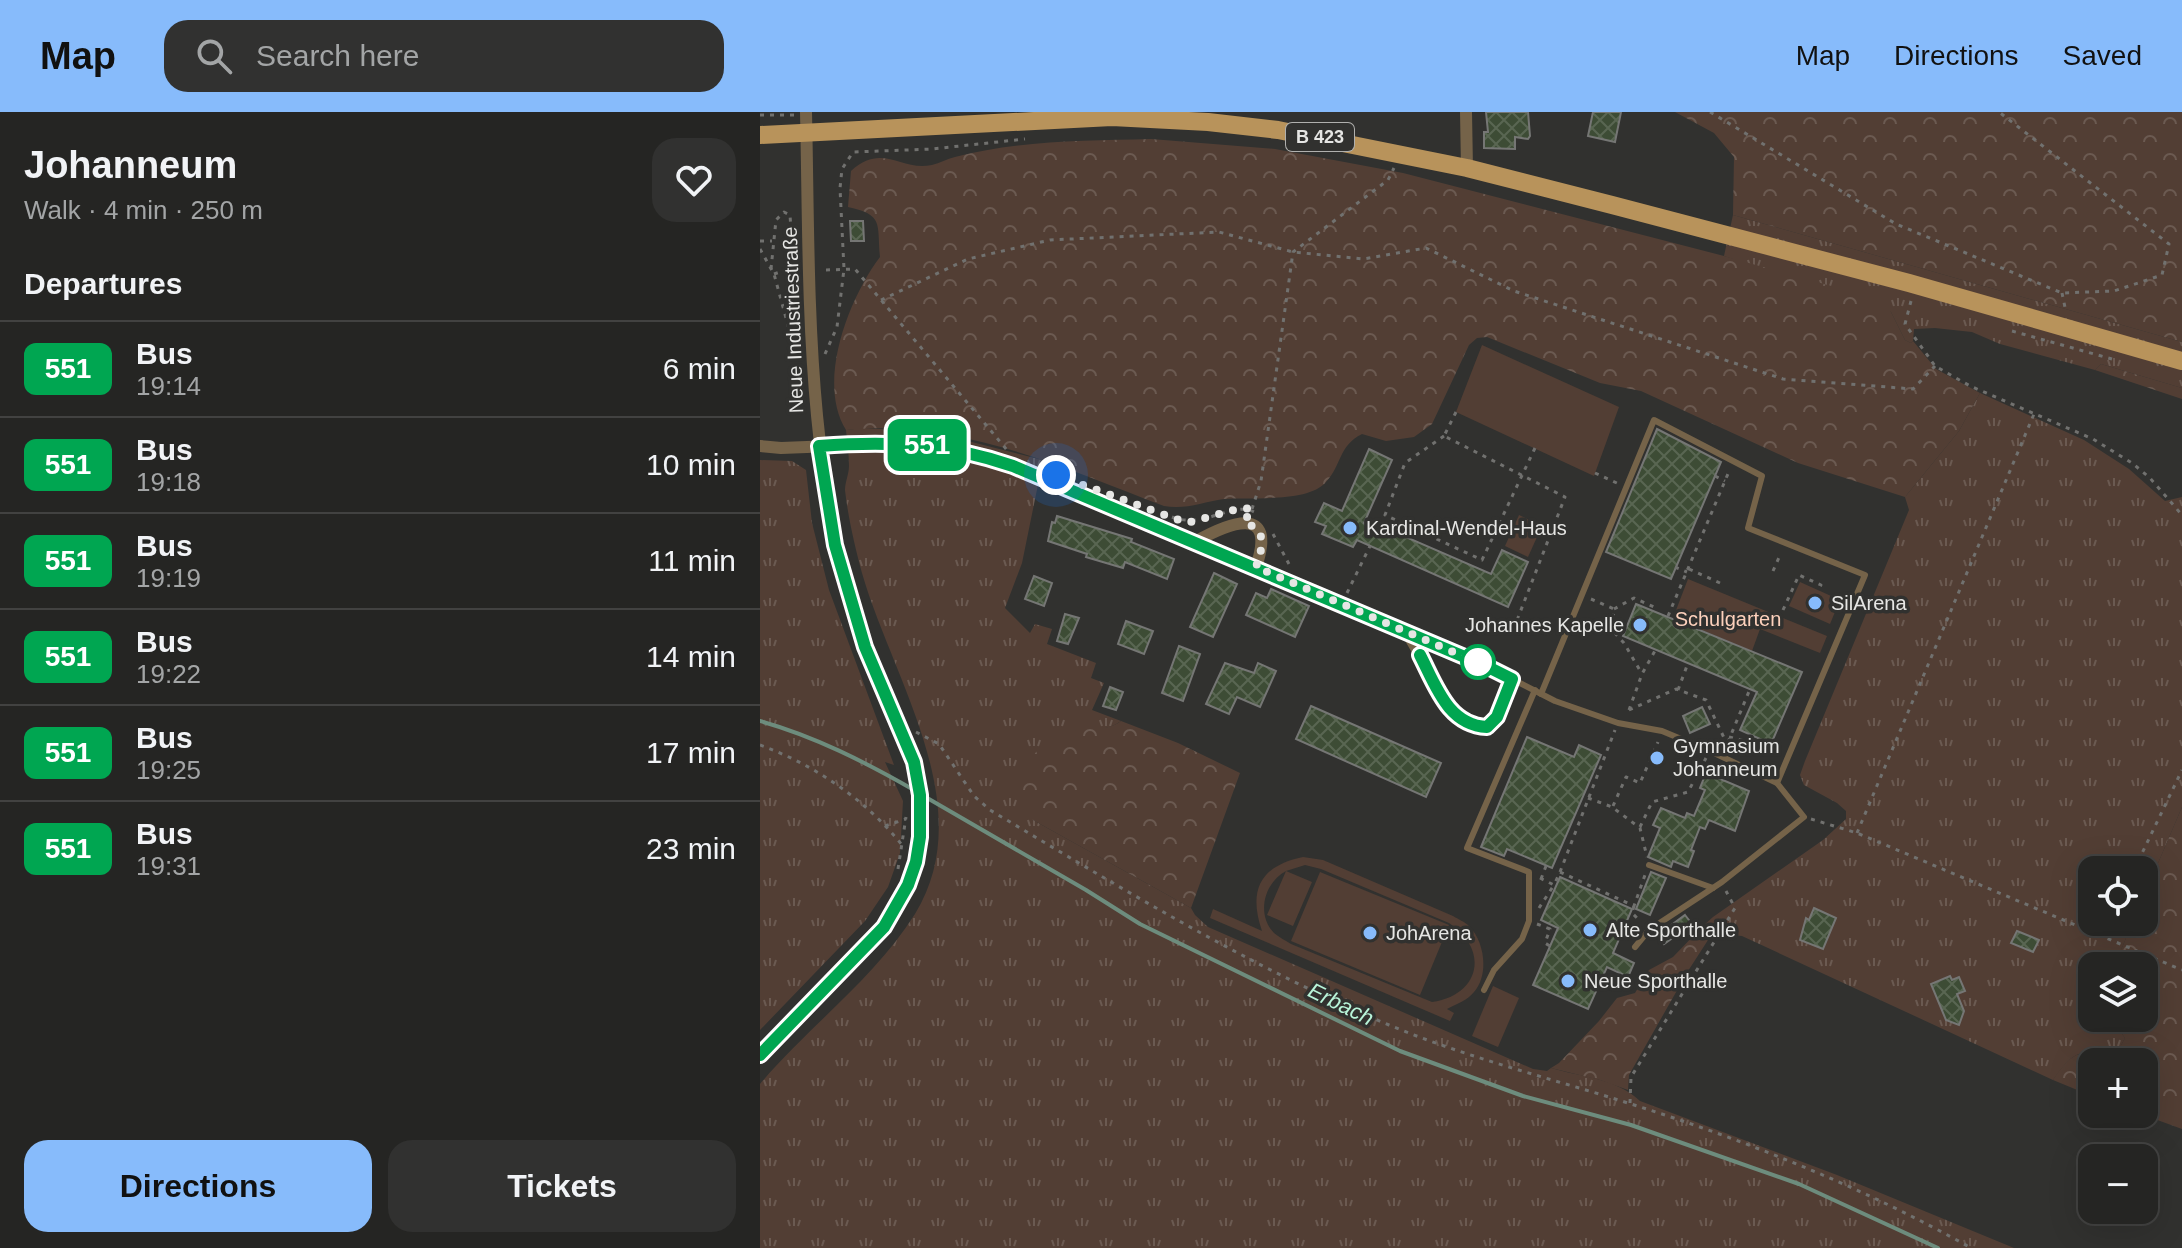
<!DOCTYPE html>
<meta charset="utf-8">
<style>
body{margin:0;font-family:Helvetica,sans-serif;background:#313130;color:#f1f3f6;height:100vh;display:flex;flex-direction:column;font-size:30px;white-space:nowrap}
*{box-sizing:border-box;margin:0}
p{font-size:26px;color:#a3a5a6}
.icon{flex:none;width:44px;height:44px;fill:none;stroke:currentColor;stroke-width:2;stroke-linecap:round;stroke-linejoin:round}
.map{position:relative;flex:1;overflow:hidden}
.details{display:flex;flex-direction:column;background:#252523;width:760px}
.details>*{flex:none}
.badge{padding:0 16px;border-radius:12px;font-size:28px;line-height:52px}
.buttons{position:absolute;left:1318px;top:744px;display:grid;gap:16px}
.buttons a{display:grid;place-items:center;width:80px;height:80px;border-radius:16px;background:#252523;box-shadow:0 8px 32px #0002,0 0 0 2px #424241;font-size:40px}
.you{position:absolute;width:40px;height:40px;margin:-20px;border:6px solid #fff;border-radius:50%;background:#1a73e8;box-shadow:0 0 0 12px #1a73e833}
.map>.badge{position:absolute;translate:-50% -50%;box-shadow:0 0 0 4px #fff}
h2{padding:0 24px;font-size:30px;line-height:72px}
.round{display:grid;place-items:center;flex:none;width:84px;height:84px;border-radius:24px;background:#313130}
.head{display:flex;align-items:center;justify-content:space-between;height:136px;padding:0 24px}
h1{font-size:38px;font-weight:800;line-height:60px}
.primary-button{display:flex;gap:16px;margin-top:auto;padding:16px 24px}
.primary-button a{flex:1;height:92px;border-radius:24px;background:#87bbfb;color:#111;font-size:32px;font-weight:800;line-height:92px;text-align:center}
.primary-button a+a{background:#313130;color:#f1f3f6}
ul{padding:0;list-style:none}
li{display:flex;align-items:center;gap:24px;height:96px;padding:0 24px;border-top:2px solid #424241}
li div{flex:1}
li b{display:block;font-size:30px}
li em{font-style:normal}
li .badge{min-width:88px;font-weight:700;text-align:center}
header{display:flex;align-items:center;gap:48px;box-sizing:border-box;height:112px;padding:0 40px;background:#87bbfb;color:#111}
header strong{font-size:38px}
nav{display:flex;gap:44px;margin-inline-start:auto;font-size:28px}
.search{width:560px;height:72px;background:#313130;display:flex;align-items:center;gap:20px;box-sizing:border-box;padding:0 28px;border-radius:24px;color:#a3a5a6;font-size:30px}
main{display:flex;flex:1;min-height:0}
.map>svg:first-child{display:block}
.grass{fill:url(#grass-tufts)}
.forest{fill:url(#forest-crowns)}
.garden{fill:#523e34;fill-rule:evenodd}
.lines{fill:none;stroke-linecap:round;stroke-linejoin:round}
.stream{stroke:#6d8c7d;stroke-width:4}
.building{fill:url(#building-cross-hatch);stroke:#757674;stroke-width:2}
.path{stroke:#71716f;stroke-width:3;stroke-dasharray:4 6;stroke-linecap:butt}
.lane{stroke:#756349;stroke-width:6}
.street{stroke:#756349;stroke-width:12}
.primary{stroke:#b8935b;stroke-width:18}
.line-casing{stroke:#fff;stroke-width:18}
.line{stroke:#00a651;stroke-width:12}
.walk{stroke:#e6e6e4;stroke-width:8;stroke-dasharray:0 14.4}
.poi-dot{fill:#87bbfb;stroke:#31312f;stroke-width:3}
.stop-dot{fill:#fff;stroke:#00a651;stroke-width:4}
.labels{text-anchor:middle;dominant-baseline:central;stroke-width:7;stroke-linejoin:round;paint-order:stroke}
.shield{fill:#31312f;stroke:#b0b0ae;stroke-width:2}
.shield-label{font-size:18px;font-weight:bold;fill:#e6e6e4}
.street-label{font-size:20px;fill:#e6e6e4;stroke:#31312f}
.poi-label{font-size:20px;fill:#e6e6e4;stroke:#31312f;text-anchor:start}
.park-label{font-size:20px;fill:#fdd1bc;stroke:#31312f}
.water-label{font-size:22px;font-style:italic;fill:#b8f4d9;stroke:#31312f}
</style>
<header>
<strong>Map</strong>
<div class="search"><svg class="icon" aria-label="search" viewBox="0 0 24 24"><circle cx="10" cy="10" r="6"/><path d="M15 15l6 6"/></svg>Search here</div>
<nav><a>Map</a><a>Directions</a><a>Saved</a></nav>
</header>
<main>
<section class="details">
<div class="head"><div><h1>Johanneum</h1><p>Walk · 4 min · 250 m</p></div><a class="round"><svg class="icon" aria-label="heart" viewBox="0 0 24 24"><path d="M12 20l-8-8c-3-5 5-10 8-4 3-6 11-1 8 4z"/></svg></a></div>
<h2>Departures</h2>
<ul>
<li><span class="badge" style="background:#00a651;color:#fff">551</span><div><b>Bus</b><p>19:14</p></div><em>6 min</em></li>
<li><span class="badge" style="background:#00a651;color:#fff">551</span><div><b>Bus</b><p>19:18</p></div><em>10 min</em></li>
<li><span class="badge" style="background:#00a651;color:#fff">551</span><div><b>Bus</b><p>19:19</p></div><em>11 min</em></li>
<li><span class="badge" style="background:#00a651;color:#fff">551</span><div><b>Bus</b><p>19:22</p></div><em>14 min</em></li>
<li><span class="badge" style="background:#00a651;color:#fff">551</span><div><b>Bus</b><p>19:25</p></div><em>17 min</em></li>
<li><span class="badge" style="background:#00a651;color:#fff">551</span><div><b>Bus</b><p>19:31</p></div><em>23 min</em></li>
</ul>
<div class="primary-button"><a>Directions</a><a>Tickets</a></div>
</section>
<div class="map">
<svg width="1422" height="1136" viewBox="0 0 1422 1136">
<defs>
<pattern id="grass-tufts" width="24" height="20" patternUnits="userSpaceOnUse" patternTransform="scale(2)"><rect width="24" height="20" fill="#523e34"/><path d="M3 7l-1-3M5 7V3M7 7l1-3M15 17l-1-3M17 17v-4M19 17l1-3" fill="none" stroke="#6b5a51"/></pattern>
<pattern id="forest-crowns" width="20" height="18" patternUnits="userSpaceOnUse" patternTransform="scale(2)"><rect width="20" height="18" fill="#523e34"/><path d="M2 6a3 3 0 1 1 6 0M12 15a3 3 0 1 1 6 0" fill="none" stroke="#6b5a51"/></pattern>
<pattern id="building-cross-hatch" width="8" height="8" patternUnits="userSpaceOnUse" patternTransform="scale(2)"><rect width="8" height="8" fill="#3d4c35"/><path d="M0 0l8 8M0 8l8-8" fill="none" stroke="#596652"/></pattern>
</defs>
<rect width="100%" height="100%" fill="#31312f"/>
<g class="grass">
<polygon points="973,103 1422,230 1422,276 1341,252 1335,258 1240,232 1212,220 1175,216 1154,217 1153,229 1151,231 1145,228 1131,200 964,144"/>
<path d="M1220,281L1324,328L1369,357L1405,389L1422,385V695L1384,784V758H1332V810H1373L1354,854H1332V906H1350L1365,926L1358,939C1321,940 1316,935 1293,968L982,824L964,822L948,828L942,815L953,805L1063,728L1086,707V699L1077,691L1044,673L1040,663L1045,649L1149,398L1145,385L1199,319Z"/>
<path d="M103,316L172,320L283,348L262,451L245,496L270,521L275,512L292,517L287,532L336,551L331,566L344,571L332,598L361,609C348,619 330,618 314,619L273,708L431,796L435,803L448,815L773,957L787,959L791,956C821,965 856,966 880,989L1077,1063L1254,1136H0V972C49,914 114,867 155,802C221,695 132,566 102,461C95,435 88,405 85,378C85,370 89,362 89,354C89,342 87,329 86,318Z"/>
<polygon points="0,348 32,349 46,358 52,411 69,478 134,653 125,650 143,689 140,741 128,775 105,809 0,918"/>
</g>
<g class="forest">
<polygon points="915,0 1422,0 1422,230 973,103 974,45 954,21"/>
<path d="M391,27L515,37L643,61L964,144L1114,186L1131,200L1145,228L1151,231L1153,229L1176,257L1220,281L1199,319L1145,385L1038,351L881,279L840,271L727,225L717,226L709,233L672,312L654,325L626,329L602,322C578,334 582,353 566,370C548,391 490,385 464,387C443,390 425,398 404,394C304,356 196,306 86,318C56,270 89,186 120,145C117,111 124,103 88,95L91,59C123,30 141,60 172,53C180,51 187,47 195,45C259,28 326,29 391,27Z"/>
<polygon points="1341,252 1422,276 1422,287 1335,258"/>
<path d="M361,609L418,631L480,661L431,796L273,708C270,701 265,693 262,685C252,652 286,627 313,619C329,615 346,620 361,609Z"/>
<path d="M1422,695V1017L1381,1002H1384V950H1332V984L1293,968C1316,934 1320,942 1358,939L1365,926L1350,906H1384V854H1354L1373,810H1384V784Z"/>
<polygon points="942,815 948,828 928,859 869,963 868,978 840,968 791,956 799,951 839,909 857,886 875,881 889,858 913,845"/>
</g>
<g class="garden">
<polygon points="722,233 859,295 834,364 696,300"/>
<polygon points="759,403 782,414 768,445 745,434"/>
<polygon points="928,467 1067,524 1060,541 1000,517 992,539 913,506"/>
<polygon points="1040,470 1080,488 1070,512 1029,494"/>
<path d="M543,745L563,748L693,804C698,807 705,810 709,814C725,830 729,863 714,880C707,889 696,892 687,897L694,901L690,909L450,806L453,797L502,819C488,778 500,754 543,745ZM545,753L561,757L689,811C730,838 720,883 672,890L531,832C526,829 519,825 514,821C496,802 504,771 526,759L507,803L533,814L552,770L526,759Z"/>
<polygon points="560,760 689,813 660,883 531,829"/>
<polygon points="733,874 759,886 738,935 712,924"/>
</g>
<g class="lines">
<g class="stream">
<path d="M0,609C54,624 105,650 154,678"/>
<polyline points="162,683 326,778 380,812 640,939 763,984 871,1013 1039,1072 1178,1136"/>
</g>
</g>
<g class="building">
<polygon points="726,0 768,0 770,24 768,27 755,25 755,37 724,36 724,20 728,20"/>
<polygon points="833,0 861,0 855,30 828,24"/>
<polygon points="90,109 103,109 104,129 91,129"/>
<polygon points="897,317 961,350 911,467 846,440"/>
<polygon points="609,337 632,348 604,411 629,421 630,418 731,462 742,438 768,450 748,495 597,428 593,435 562,422 566,414 555,410 564,391 582,399"/>
<polygon points="297,404 372,427 371,430 414,447 407,467 365,450 363,456 326,445 327,442 288,429 292,410 295,411"/>
<polygon points="454,461 477,472 453,525 430,515"/>
<polygon points="274,464 292,471 284,494 265,487"/>
<polygon points="511,477 549,494 535,525 486,503 496,481 507,486"/>
<polygon points="876,492 1042,560 1011,632 980,618 997,580 863,524"/>
<polygon points="305,502 319,506 308,532 297,529"/>
<polygon points="366,509 393,519 384,542 358,532"/>
<polygon points="419,534 440,542 423,589 402,581"/>
<polygon points="465,551 494,561 498,551 516,559 500,595 477,585 469,602 446,592"/>
<polygon points="350,575 363,580 356,598 343,594"/>
<polygon points="551,594 681,651 666,685 536,627"/>
<polygon points="942,595 950,612 930,621 923,604"/>
<polygon points="767,625 814,645 819,633 841,643 792,756 747,737 744,744 721,735"/>
<polygon points="946,661 989,679 975,719 949,708 945,717 940,715 931,738 934,739 928,755 913,749 911,755 888,745 900,716 893,713 901,696 925,706 927,701 934,704 945,678 940,676"/>
<polygon points="891,760 906,766 890,803 876,797"/>
<polygon points="800,765 872,797 853,841 874,851 868,865 847,855 828,897 773,873 798,816 781,808"/>
<polygon points="1054,796 1076,806 1063,837 1040,828 1046,806 1049,808"/>
<polygon points="925,803 932,812 904,832 898,823"/>
<polygon points="1257,819 1279,828 1273,840 1251,831"/>
<polygon points="1190,864 1192,868 1199,865 1205,879 1197,882 1204,899 1199,913 1186,908 1171,872"/>
</g>
<g class="lines">
<g class="path">
<polyline points="950,0 1136,112 1302,181 1354,179 1402,163 1409,132 1239,0"/>
<polyline points="0,3 34,3"/>
<polyline points="0,129 12,129"/>
<polyline points="0,137 14,162 38,250"/>
<polyline points="11,157 16,108 24,100 30,103 33,148 37,148"/>
<polyline points="66,158 95,157 247,338"/>
<polyline points="14,162 32,156"/>
<polyline points="1302,181 1306,200"/>
<polyline points="121,188 208,147 290,128 459,120 533,140 603,147 666,136 754,179 1023,267 1153,277 1175,254"/>
<polyline points="1151,189 1145,212 1175,254 1210,274 1333,327 1372,351 1390,366 1422,403"/>
<polyline points="1252,219 1352,247"/>
<polyline points="65,242 77,215 84,157 80,76 82,57 93,40 172,37 265,27"/>
<polyline points="696,300 684,324 805,385 752,521"/>
<polyline points="684,324 645,351 625,403 722,448 775,336"/>
<polyline points="835,361 859,372"/>
<polyline points="955,364 965,369"/>
<polyline points="492,397 501,369 533,140 628,68 634,56"/>
<path d="M412,405C446,418 473,387 496,401"/>
<polyline points="513,422 530,454"/>
<polyline points="915,455 927,460"/>
<polyline points="929,457 960,471"/>
<polyline points="1013,459 1021,441"/>
<polyline points="587,481 610,434"/>
<polyline points="831,487 854,497 852,518 864,531 882,562"/>
<polyline points="854,497 874,486 894,495"/>
<polyline points="1023,498 1039,463 1061,473 1058,478"/>
<polyline points="908,504 970,357"/>
<polyline points="918,578 928,551"/>
<polyline points="869,598 916,577 946,588 967,632"/>
<polyline points="869,598 882,562 896,537"/>
<path d="M156,620L179,632L214,684L230,698C359,775 490,855 629,913C708,946 790,966 871,992C985,1028 1107,1077 1211,1136"/>
<polyline points="969,625 988,630"/>
<polyline points="968,630 990,577"/>
<path d="M0,633C55,653 106,688 142,733"/>
<polyline points="828,686 852,695 880,716 887,745"/>
<polyline points="853,694 866,665 880,671 898,630"/>
<polyline points="1051,707 1097,721 1422,858"/>
<polyline points="125,714 146,707"/>
<polyline points="880,715 892,690 928,680 946,646"/>
<polyline points="1097,721 1274,302"/>
<polyline points="138,757 146,705"/>
<polyline points="1374,758 1422,658"/>
<polyline points="800,760 855,618"/>
<polyline points="780,766 794,773 800,760 874,794 885,763"/>
<polyline points="781,767 786,754"/>
<polyline points="874,794 872,801 881,810"/>
<polyline points="779,796 794,773"/>
<polyline points="777,812 790,817 785,831 790,834"/>
<polyline points="1344,824 1350,810"/>
<polyline points="870,991 871,965 975,796 966,779"/>
</g>
<g class="lane">
<polyline points="752,567 795,589 858,611 902,619 950,639 1017,671 1044,705 962,770 889,818 875,835"/>
<polyline points="781,582 894,308 1002,364 988,416 1105,463 1017,671"/>
<polyline points="889,753 953,776"/>
<polyline points="724,878 734,858 762,827 769,809 769,760 707,736 775,578"/>
</g>
<g class="street">
<polyline points="706,0 707,56"/>
<polyline points="0,334 21,336 150,331 189,336 223,344 496,455 726,554 752,567 737,605 727,615 703,610 694,602 647,520"/>
<path d="M435,430C467,412 518,390 496,455"/>
<path d="M0,943C52,882 132,833 155,752C179,672 130,605 105,533C44,362 50,179 46,0"/>
</g>
<polyline class="primary" points="0,23 352,5 448,10 518,18 707,56 852,93 1149,171 1422,249"/>
</g>
<g class="lines">
<defs>
<path id="line" d="M0,943L124,815L148,773L156,750L160,725V683L154,650L105,535L75,433L59,334C129,329 186,331 253,354L726,554L752,567L737,605L727,615C688,613 676,574 660,543"/>
</defs>
<use href="#line" class="line-casing"/>
<use href="#line" class="line"/>
<path class="walk" d="M296,363L427,411L481,396L492,397L484,410C508,420 503,433 496,455L726,554L718,550"/>
</g>
<g class="poi-dot">
<circle cx="590" cy="416" r="8"/>
<circle cx="1055" cy="491" r="8"/>
<circle cx="880" cy="513" r="8"/>
<circle cx="897" cy="646" r="8"/>
<circle cx="830" cy="818" r="8"/>
<circle cx="610" cy="821" r="8"/>
<circle cx="808" cy="869" r="8"/>
</g>
<circle class="stop-dot" cx="718" cy="550" r="16"/>
<g class="labels">
<rect class="shield" x="526" y="11" width="68" height="28" rx="6"/>
<g class="shield-label">
<text x="560" y="25">B 423</text>
</g>
<g class="street-label">
<text transform="translate(33 208) rotate(-92)">Neue Industriestraße</text>
</g>
<g class="poi-label">
<text x="606" y="416">Kardinal-Wendel-Haus</text>
<text x="1071" y="491">SilArena</text>
<text x="864" y="513" text-anchor="end">Johannes Kapelle</text>
<text x="913" y="634">Gymnasium<tspan x="913" dy="23">Johanneum</tspan></text>
<text x="846" y="818">Alte Sporthalle</text>
<text x="626" y="821">JohArena</text>
<text x="824" y="869">Neue Sporthalle</text>
</g>
<g class="park-label">
<text x="968" y="507">Schulgarten</text>
</g>
<g class="water-label">
<text transform="translate(581 892) rotate(26)">Erbach</text>
</g>
</g>
</svg>
<div class="buttons">
<a><svg class="icon" aria-label="locate" viewBox="0 0 24 24"><circle cx="12" cy="12" r="6"/><path d="M12 2v4M12 18v4M2 12h4M18 12h4"/></svg></a>
<a><svg class="icon" aria-label="layers" viewBox="0 0 24 24"><path d="M12 4l9 5-9 5-9-5zM3 14l9 5 9-5"/></svg></a>
<a>+</a>
<a>−</a>
</div>
<div class="you" style="left:296px;top:363px"></div>
<b class="badge" style="left:167px;top:333px;background:#00a651;color:#fff">551</b>
</div>
</main>
